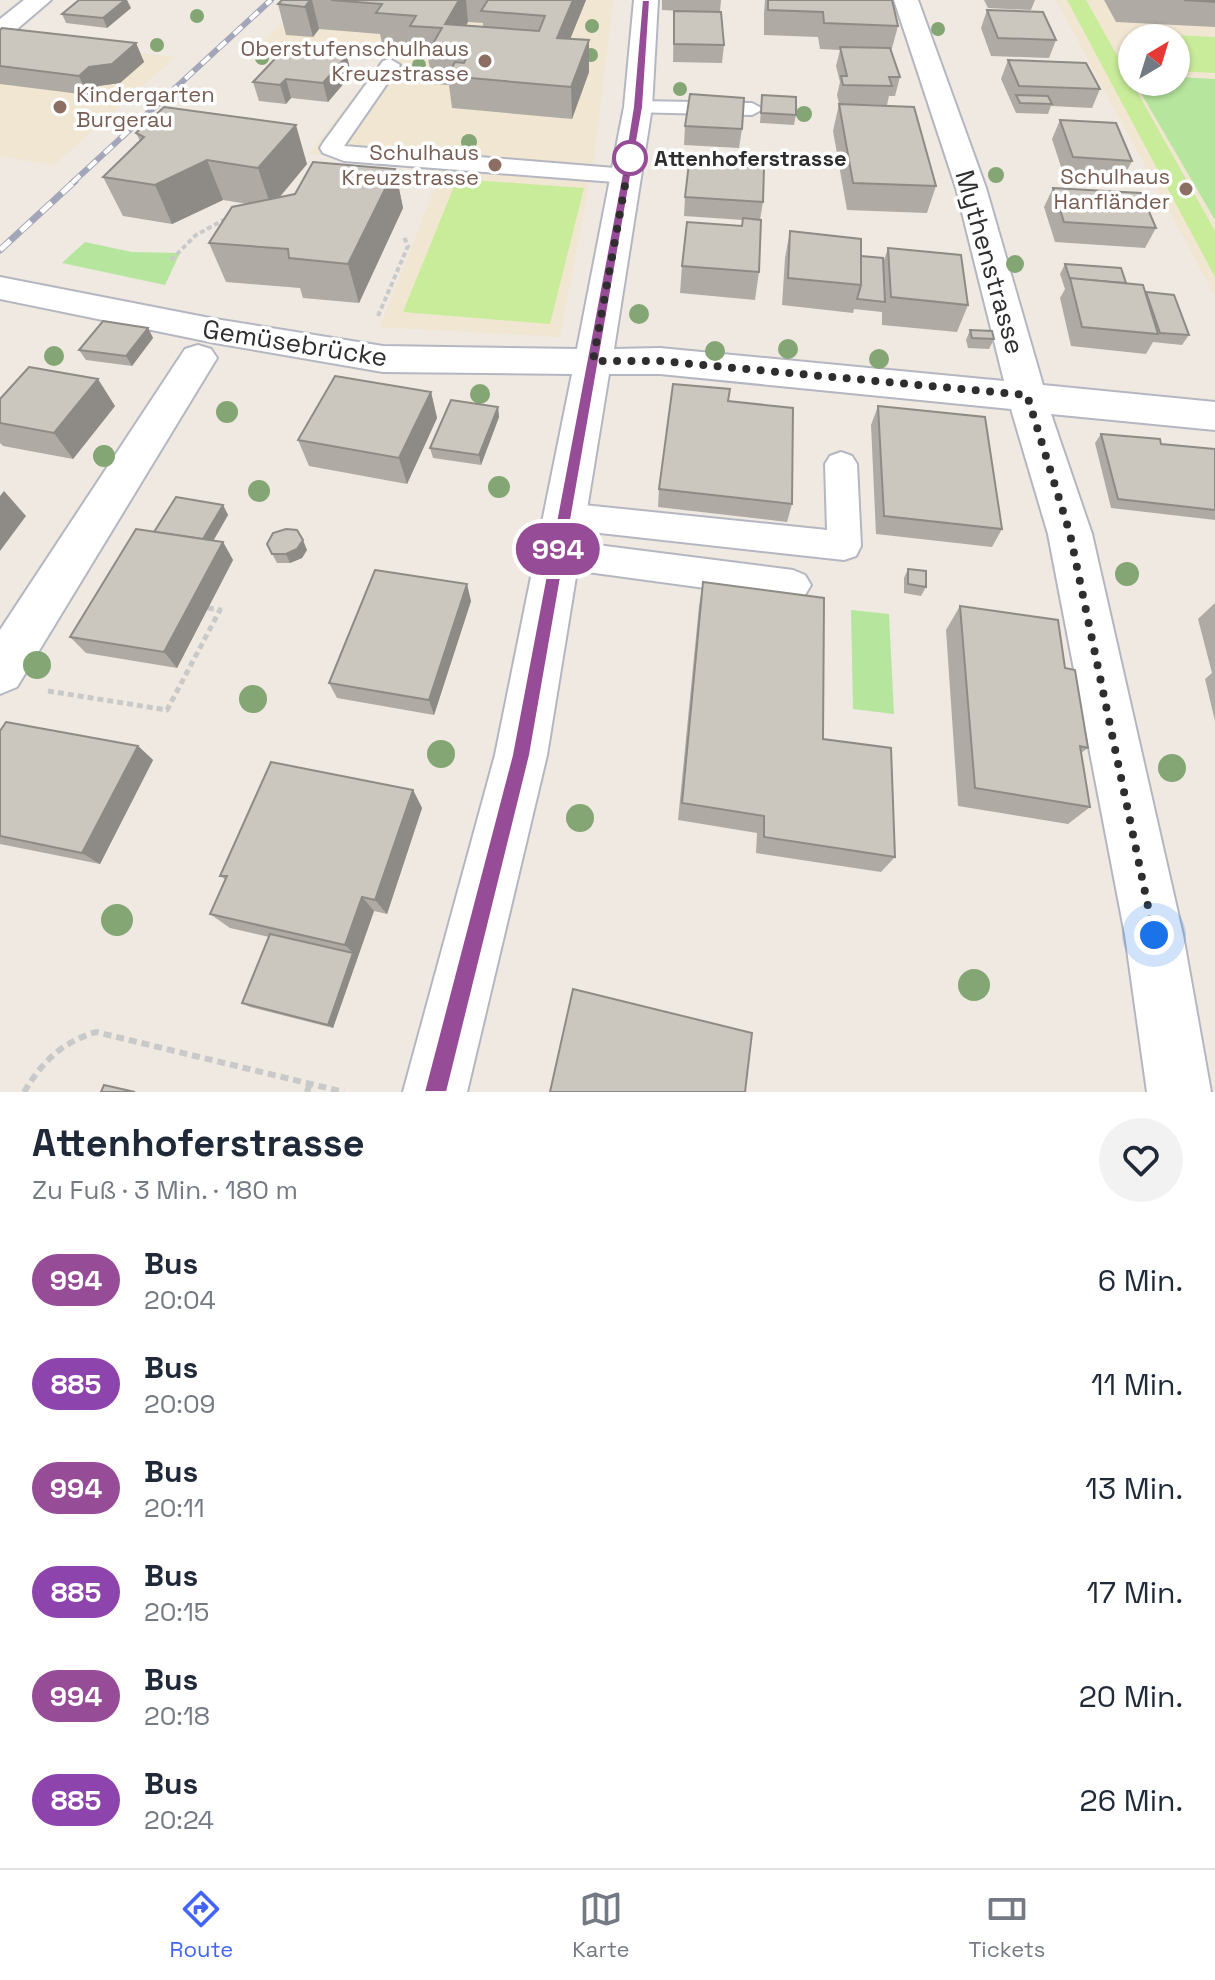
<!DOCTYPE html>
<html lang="de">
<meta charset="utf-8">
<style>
body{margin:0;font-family:"Space Grotesk",sans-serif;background:#f2f2f3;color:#1f2937;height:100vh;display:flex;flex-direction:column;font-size:30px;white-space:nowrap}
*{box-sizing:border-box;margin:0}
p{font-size:26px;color:#747a83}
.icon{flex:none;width:44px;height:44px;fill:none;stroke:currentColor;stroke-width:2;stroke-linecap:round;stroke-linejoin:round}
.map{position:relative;height:1092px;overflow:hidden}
.details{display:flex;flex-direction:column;background:#fff;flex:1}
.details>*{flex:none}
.badge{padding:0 16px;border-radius:26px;font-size:28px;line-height:52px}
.needle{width:52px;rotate:38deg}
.fabs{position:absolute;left:1118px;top:24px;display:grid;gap:16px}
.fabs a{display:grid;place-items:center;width:72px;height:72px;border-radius:50%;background:#fff;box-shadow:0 2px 6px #0004;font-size:40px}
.you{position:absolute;width:40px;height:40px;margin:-20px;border:6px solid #fff;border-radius:50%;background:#1a73e8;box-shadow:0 0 0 12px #1a73e833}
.map>.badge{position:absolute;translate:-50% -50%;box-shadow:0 0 0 4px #fff}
.round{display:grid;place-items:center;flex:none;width:84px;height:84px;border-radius:42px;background:#f2f2f3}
.overview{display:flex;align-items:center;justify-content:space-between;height:136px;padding:0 32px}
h1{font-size:38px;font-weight:700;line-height:60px}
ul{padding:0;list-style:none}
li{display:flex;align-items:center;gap:24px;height:104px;padding:0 32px}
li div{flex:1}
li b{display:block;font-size:30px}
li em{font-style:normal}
li .badge{min-width:88px;font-weight:700;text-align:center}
.dock{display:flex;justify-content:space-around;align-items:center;height:112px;border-top:2px solid #e0e1e3;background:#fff;font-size:22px;color:#747a83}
.dock a{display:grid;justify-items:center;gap:4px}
.dock .on{color:#4264fb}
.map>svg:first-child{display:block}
.education{fill:#f0e6d1;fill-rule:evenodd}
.green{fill:#b6e59e}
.pitch{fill:#c9ec9a}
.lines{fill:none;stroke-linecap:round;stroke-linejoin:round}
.service-casing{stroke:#b4b7c1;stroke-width:4}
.minor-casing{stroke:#b4b7c1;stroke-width:4}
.path-far2{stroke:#c9c9c9;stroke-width:4;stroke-dasharray:5 3;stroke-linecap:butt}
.path-far1{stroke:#c9c9c9;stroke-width:5;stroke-dasharray:6 4;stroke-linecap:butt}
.path{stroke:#c9c9c9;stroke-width:6;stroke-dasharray:8 5;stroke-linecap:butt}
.service{fill:#fff;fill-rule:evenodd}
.minor{fill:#fff;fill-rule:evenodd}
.rail-far1-casing{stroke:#a3a6b8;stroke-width:6}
.rail-casing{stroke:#a3a6b8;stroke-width:7}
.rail-far1{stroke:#fff;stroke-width:4;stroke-dasharray:11;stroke-linecap:butt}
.rail{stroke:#fff;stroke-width:5;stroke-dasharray:14;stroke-linecap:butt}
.tree{fill:#84a574}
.wall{fill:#afaba4;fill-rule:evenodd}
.shaded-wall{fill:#8e8b86}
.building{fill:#cbc7bf;stroke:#8e8b86;stroke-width:2}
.line{fill:#974c98;stroke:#fff;stroke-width:2}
.walk{stroke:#2e2e2e;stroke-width:8;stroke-dasharray:0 14.4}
.education-dot{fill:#8d6e63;stroke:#fff;stroke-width:3}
.stop-dot{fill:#fff;stroke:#974c98;stroke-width:4}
.labels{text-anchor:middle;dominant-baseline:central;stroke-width:7;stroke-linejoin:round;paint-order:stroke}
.far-education-label{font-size:22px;fill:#785e54;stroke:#fff;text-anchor:end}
.far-stop-label{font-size:22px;font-weight:bold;fill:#2e2e2e;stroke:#fff;text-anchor:start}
.street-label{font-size:26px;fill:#2e2e2e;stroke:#fff}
</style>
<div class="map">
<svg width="1215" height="1092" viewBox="0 0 1215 1092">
<rect width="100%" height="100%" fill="#efe9e1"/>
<g class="education">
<polygon points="305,0 613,0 594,159 560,337 380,327 442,170 309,154 383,59 260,45"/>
<path d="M1056,0H1215V296ZM1132,38H1176V82H1132Z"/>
<polygon points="4,37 175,57 54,165 0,156 0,41"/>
</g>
<g class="green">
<polygon points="1176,77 1215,79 1215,220 1135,83 1176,82"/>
<polygon points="85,242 132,252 180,253 165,285 62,263"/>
<polygon points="851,610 889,614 894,714 853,709"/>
</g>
<g class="pitch">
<polygon points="1067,0 1086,0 1215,231 1215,277"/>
<polygon points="1130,33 1215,37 1215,73 1176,71 1176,38 1133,38"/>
<polygon points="457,179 584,188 550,324 403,312"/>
</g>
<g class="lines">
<defs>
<g id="service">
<polygon points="390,59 400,65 344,146 627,169 635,171 639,176 635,181 627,183 344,161 323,153 320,148 323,143 383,61"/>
<polygon points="638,101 752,103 763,109 752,115 630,112 627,107 630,102"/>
<polygon points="841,452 852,456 857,464 861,546 856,556 844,560 564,529 552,525 547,516 552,507 564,503 827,530 825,464 830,456"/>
<polygon points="558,540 793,570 805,575 811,585 805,595 793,600 558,568 546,564 541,554 546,544"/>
</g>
<g id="minor">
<polygon points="24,0 51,0 9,36 0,39 0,19"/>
<polygon points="634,0 658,0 652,107 614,349 660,348 1004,381 956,188 894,0 918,0 986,188 1043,385 1215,402 1215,430 1051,414 1092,534 1183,935 1211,1092 1147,1092 1125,935 1048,534 1011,409 660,374 609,374 547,755 467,1092 403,1092 495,755 572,374 383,372 215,343 0,299 0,277 215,319 383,346 577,349 624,107"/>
<polygon points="198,345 211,349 217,358 17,687 0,694 0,630 185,349"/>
</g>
</defs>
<use href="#service" class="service-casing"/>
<use href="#minor" class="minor-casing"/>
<g class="path-far2">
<polyline points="171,260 196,235 229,217"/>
<polyline points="378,316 408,246 404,237"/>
</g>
<polyline class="path-far1" points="48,691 167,710 220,610 208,608"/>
<g class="path">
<path d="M24,1092C43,1061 61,1043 96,1032L344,1092"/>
<polyline points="307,1092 310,1083"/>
</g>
<use href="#service" class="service"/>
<use href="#minor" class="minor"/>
<defs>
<polyline id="rail-far1" points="72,183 271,0"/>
<polyline id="rail" points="0,250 75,181"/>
</defs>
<use href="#rail-far1" class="rail-far1-casing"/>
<use href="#rail" class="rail-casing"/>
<use href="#rail-far1" class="rail-far1"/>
<use href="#rail" class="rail"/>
</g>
<g class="tree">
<circle cx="197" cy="16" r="7"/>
<circle cx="592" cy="26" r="7"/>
<circle cx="938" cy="29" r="7"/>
<circle cx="157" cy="45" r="7"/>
<circle cx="591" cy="55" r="7"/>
<circle cx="262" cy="58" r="7"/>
<circle cx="419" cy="65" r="7"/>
<circle cx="680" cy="89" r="7"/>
<circle cx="804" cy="114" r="8"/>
<circle cx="469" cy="142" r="8"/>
<circle cx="996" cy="175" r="8"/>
<circle cx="1015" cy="264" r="9"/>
<circle cx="639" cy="314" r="10"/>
<circle cx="788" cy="349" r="10"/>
<circle cx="715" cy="351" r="10"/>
<circle cx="54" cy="356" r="10"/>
<circle cx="879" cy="359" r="10"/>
<circle cx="480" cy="394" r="10"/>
<circle cx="227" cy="412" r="11"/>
<circle cx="104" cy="456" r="11"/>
<circle cx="499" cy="487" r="11"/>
<circle cx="259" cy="491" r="11"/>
<circle cx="1127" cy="574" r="12"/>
<circle cx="37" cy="665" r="14"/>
<circle cx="253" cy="699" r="14"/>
<circle cx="441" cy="754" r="14"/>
<circle cx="1172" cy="768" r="14"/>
<circle cx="580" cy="818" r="14"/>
<circle cx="117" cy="920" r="16"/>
<circle cx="974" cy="985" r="16"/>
</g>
<g class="wall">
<path d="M282,0H586L570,39L589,72L572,119L452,108L449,85L433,84L428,58L415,57L413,46L382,43L380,34L319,29L313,37L286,35L278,4ZM468,22L483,23V27L466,25Z"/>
<polygon points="662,0 721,0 720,12 724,45 722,63 673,62 674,11 680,11 662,10"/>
<polygon points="765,0 892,0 898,26 891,52 900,77 895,96 889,96 887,105 839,104 837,95 840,82 836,66 840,50 820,49 818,37 764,35 764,13"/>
<polygon points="984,0 1035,0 1031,10 988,8"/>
<polygon points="1104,0 1215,0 1215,27 1116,22"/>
<polygon points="131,8 107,28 66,23 62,14"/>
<polygon points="987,10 1056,40 1049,58 991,56 981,28"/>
<polygon points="0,30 136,43 144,62 120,83 98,86 88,95 0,84"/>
<polygon points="335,55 347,56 351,75 328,102 291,98 286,104 259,101 253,82"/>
<polygon points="1008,60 1100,89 1092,108 1051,106 1048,114 1016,113 1001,79"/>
<polygon points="762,95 796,115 794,125 760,123"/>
<polygon points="839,104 936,186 927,213 847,210 833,131"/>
<polygon points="1060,120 1132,161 1122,180 1064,176 1052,139"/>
<polygon points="685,126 742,129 739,148 684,145"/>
<polygon points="136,133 307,164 280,197 395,169 403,208 359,303 303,298 300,288 226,282 209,243 248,204 223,200 172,224 123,216 103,177 140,141"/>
<polygon points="1053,188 1156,228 1145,248 1055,242 1044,207"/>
<polygon points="685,197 763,202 760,220 759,272 755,300 680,293 682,266 742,226 743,220 684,216"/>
<polygon points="790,231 883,263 888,248 968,305 957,332 882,325 882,312 854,309 853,313 782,305 785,258"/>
<polygon points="1065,264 1126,284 1146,294 1146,292 1189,335 1182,345 1153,342 1146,354 1071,346 1060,298 1065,289 1060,274"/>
<polygon points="148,328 153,338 132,366 86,360 79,350"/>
<polygon points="970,330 994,339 989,349 968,348 966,340"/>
<polygon points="431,392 437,418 407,484 309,466 298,440"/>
<polygon points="0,399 115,406 73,459 3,446 0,443"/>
<polygon points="728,401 792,504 787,522 658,507 659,489"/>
<polygon points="878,406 1002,529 992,547 876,534 871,425"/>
<polygon points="498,407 499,417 481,465 433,458 430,448"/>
<polygon points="1101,434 1161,444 1215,449 1215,520 1111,508 1095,443"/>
<polygon points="223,505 228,515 213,541 223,542 233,560 177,668 86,653 70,637 154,532"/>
<polygon points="267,544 307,550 302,558 290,563 277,563"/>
<polygon points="908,569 926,587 921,596 904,593 904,578"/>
<polygon points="703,582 823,739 895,857 881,872 756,853 757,833 678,820 699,606"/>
<polygon points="471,601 434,715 337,698 329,683"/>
<polygon points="1215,603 1215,721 1205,679 1212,673 1198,619"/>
<polygon points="960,606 1065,668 1088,748 1081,753 1090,807 1068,824 958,806 946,630"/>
<polygon points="0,731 138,746 153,760 100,864 0,844"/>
<polygon points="413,790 422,808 387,914 374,911 333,1028 250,1007 242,1003 269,937 230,928 210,914 226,880 220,876"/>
</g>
<g class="shaded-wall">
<polygon points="125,0 127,0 131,8 107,28 103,18"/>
<polygon points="310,0 312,0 319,29 313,37 305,7"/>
<polygon points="459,0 466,0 468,22 450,55 445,24"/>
<polygon points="573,0 586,0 558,69 557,38"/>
<polygon points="589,40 589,72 572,119 571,87"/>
<polygon points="136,43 144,62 120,83 98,86 88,95 79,76 89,67"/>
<polygon points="334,50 338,66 347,56 351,75 328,102 323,83 331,54"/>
<polygon points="286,79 291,98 286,104 280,85"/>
<polygon points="296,125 307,164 271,207 258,168"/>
<polygon points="207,160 223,200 172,224 155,185"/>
<polygon points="395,169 403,208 359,303 348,264"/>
<polygon points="148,328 153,338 132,366 126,356"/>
<polygon points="98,379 115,406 73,459 54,433"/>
<polygon points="431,392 437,418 407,484 399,458"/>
<polygon points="498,407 499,417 481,465 479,455"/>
<polygon points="4,491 26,516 0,551 0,496"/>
<polygon points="223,505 228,515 205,555 199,546"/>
<polygon points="303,540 307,550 302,558 290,563 286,554"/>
<polygon points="223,542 233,560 177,668 164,652"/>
<polygon points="467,584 471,601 434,715 429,700"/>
<polygon points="138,746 153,760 100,864 82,853"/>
<polygon points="413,790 422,808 387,914 375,900"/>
<polygon points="362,897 374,911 333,1028 328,1025 353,953 345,945"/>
</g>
<g class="building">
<polygon points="79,0 125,0 103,18 62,14"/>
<polygon points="282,0 310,0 305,7 278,4"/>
<polygon points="331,0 459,0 445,24 539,31 545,16 481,11 488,0 573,0 557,38 589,40 571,87 447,76 455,62 464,63 467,56 428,52 442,28 410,26 416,16 376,13 382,4"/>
<polygon points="768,0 892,0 898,26 824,23 823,12 768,10"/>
<polygon points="1184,0 1215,0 1215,2"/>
<polygon points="987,10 1043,12 1056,40 998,38"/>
<polygon points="674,11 721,12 724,45 674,44"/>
<polygon points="2,28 136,43 112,64 89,67 79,76 0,66 0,30"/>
<polygon points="288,45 334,50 331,54 347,56 323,83 286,79 280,85 253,82"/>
<polygon points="840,47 890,48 900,77 889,77 892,86 843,85 841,76 847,76"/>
<polygon points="1008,60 1086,63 1100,89 1019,86"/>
<polygon points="690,94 744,98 742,129 685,126"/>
<polygon points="762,95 796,97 796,115 761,113"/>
<polygon points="1016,95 1048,96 1052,104 1020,103"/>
<polygon points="839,104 914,107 936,186 853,183"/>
<polygon points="164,107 296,125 258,168 207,160 155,185 103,177 144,137 136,133"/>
<polygon points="1060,120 1116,123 1132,161 1073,157"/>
<polygon points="313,162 395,169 348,264 289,258 288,249 209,243 232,207 295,194"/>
<polygon points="689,163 764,168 763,202 685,197"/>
<polygon points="1053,188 1141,193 1156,228 1064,222"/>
<polygon points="743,218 761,220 759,272 682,266 687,222 742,226"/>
<polygon points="790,231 861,239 861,285 788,278"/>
<polygon points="888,248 961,255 968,305 891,297"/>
<polygon points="861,256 883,258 885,302 857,299 861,285"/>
<polygon points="1065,264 1121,268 1126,283 1070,279"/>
<polygon points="1070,278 1143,285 1158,334 1082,327"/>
<polygon points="1146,292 1174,295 1189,335 1160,333"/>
<polygon points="103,321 148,328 126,356 79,350"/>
<polygon points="970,330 992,331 994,339 972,338"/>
<polygon points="29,367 98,379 54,433 0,423 0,399"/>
<polygon points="335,376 431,392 399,458 298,440"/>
<polygon points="673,384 730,389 728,401 793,408 792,504 659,489"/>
<polygon points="451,400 498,407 479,455 430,448"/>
<polygon points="878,406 985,417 1002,529 884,516"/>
<polygon points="1101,434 1160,439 1161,444 1215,449 1215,510 1118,499"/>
<polygon points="176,497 223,505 203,539 154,532"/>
<polygon points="136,529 223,542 164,652 70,637"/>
<polygon points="286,529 297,530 303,540 297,549 286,554 272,554 267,544 273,533"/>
<polygon points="908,569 926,571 926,587 908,584"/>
<polygon points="375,570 467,584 429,700 329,683"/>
<polygon points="703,582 824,598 823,739 891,748 895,857 764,837 764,816 682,803"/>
<polygon points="960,606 1058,620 1065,668 1075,670 1088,748 1080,746 1090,807 975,788"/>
<polygon points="6,722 138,746 82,853 0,836 0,731"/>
<polygon points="271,762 413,790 375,900 362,897 345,945 210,914 227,876 220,876"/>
<polygon points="270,934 353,953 328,1025 242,1003"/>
<polygon points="573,989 752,1033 745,1092 550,1092"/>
<polygon points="104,1085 135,1092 101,1092"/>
</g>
<polygon class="line" points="642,0 650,0 643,107 530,755 447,1092 424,1092 512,755 624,163 633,107"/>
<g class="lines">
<polyline class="walk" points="630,158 593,361 660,361 1027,395 1070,534 1154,935"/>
</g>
<g class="education-dot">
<circle cx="485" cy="61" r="8"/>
<circle cx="60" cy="107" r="8"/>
<circle cx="495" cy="165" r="8"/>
<circle cx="1186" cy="189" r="8"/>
</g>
<circle class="stop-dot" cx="630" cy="158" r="16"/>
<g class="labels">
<g class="far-education-label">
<text x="469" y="48">Oberstufenschulhaus<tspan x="469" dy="25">Kreuzstrasse</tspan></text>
<text x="76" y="94" text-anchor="start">Kindergarten<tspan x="76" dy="25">Burgerau</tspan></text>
<text x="479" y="152">Schulhaus<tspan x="479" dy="25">Kreuzstrasse</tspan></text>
<text x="1170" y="176">Schulhaus<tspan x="1170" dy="25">Hanfländer</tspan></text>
</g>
<g class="far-stop-label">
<text x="654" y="158">Attenhoferstrasse</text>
</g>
<g class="street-label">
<text transform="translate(990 262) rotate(74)">Mythenstrasse</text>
<text transform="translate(295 343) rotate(9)">Gemüsebrücke</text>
</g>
</g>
</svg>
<div class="fabs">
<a><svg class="needle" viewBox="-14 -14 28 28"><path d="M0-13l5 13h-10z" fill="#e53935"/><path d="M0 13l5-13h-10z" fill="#747a83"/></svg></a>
</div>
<div class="you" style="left:1154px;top:935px"></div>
<b class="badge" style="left:558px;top:549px;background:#974c98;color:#fff">994</b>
</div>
<section class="details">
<div class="overview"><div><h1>Attenhoferstrasse</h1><p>Zu Fuß · 3 Min. · 180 m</p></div><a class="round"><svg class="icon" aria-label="heart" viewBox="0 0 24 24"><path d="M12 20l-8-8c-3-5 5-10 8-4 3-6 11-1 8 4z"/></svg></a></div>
<ul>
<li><span class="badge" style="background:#974c98;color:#fff">994</span><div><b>Bus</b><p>20:04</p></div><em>6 Min.</em></li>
<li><span class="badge" style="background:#8e44ad;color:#fff">885</span><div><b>Bus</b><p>20:09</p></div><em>11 Min.</em></li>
<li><span class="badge" style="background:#974c98;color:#fff">994</span><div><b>Bus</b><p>20:11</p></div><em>13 Min.</em></li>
<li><span class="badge" style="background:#8e44ad;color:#fff">885</span><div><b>Bus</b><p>20:15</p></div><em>17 Min.</em></li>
<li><span class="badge" style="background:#974c98;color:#fff">994</span><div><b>Bus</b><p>20:18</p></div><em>20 Min.</em></li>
<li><span class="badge" style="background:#8e44ad;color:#fff">885</span><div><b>Bus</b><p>20:24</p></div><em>26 Min.</em></li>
</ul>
</section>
<nav class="dock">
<a class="on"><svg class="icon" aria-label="directions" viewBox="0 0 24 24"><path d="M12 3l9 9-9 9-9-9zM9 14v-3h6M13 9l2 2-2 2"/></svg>Route</a>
<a><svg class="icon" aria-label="map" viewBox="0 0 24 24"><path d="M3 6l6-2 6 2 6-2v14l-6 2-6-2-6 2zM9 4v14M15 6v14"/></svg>Karte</a>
<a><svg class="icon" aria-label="tickets" viewBox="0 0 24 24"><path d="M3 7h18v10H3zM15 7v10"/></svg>Tickets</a>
</nav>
